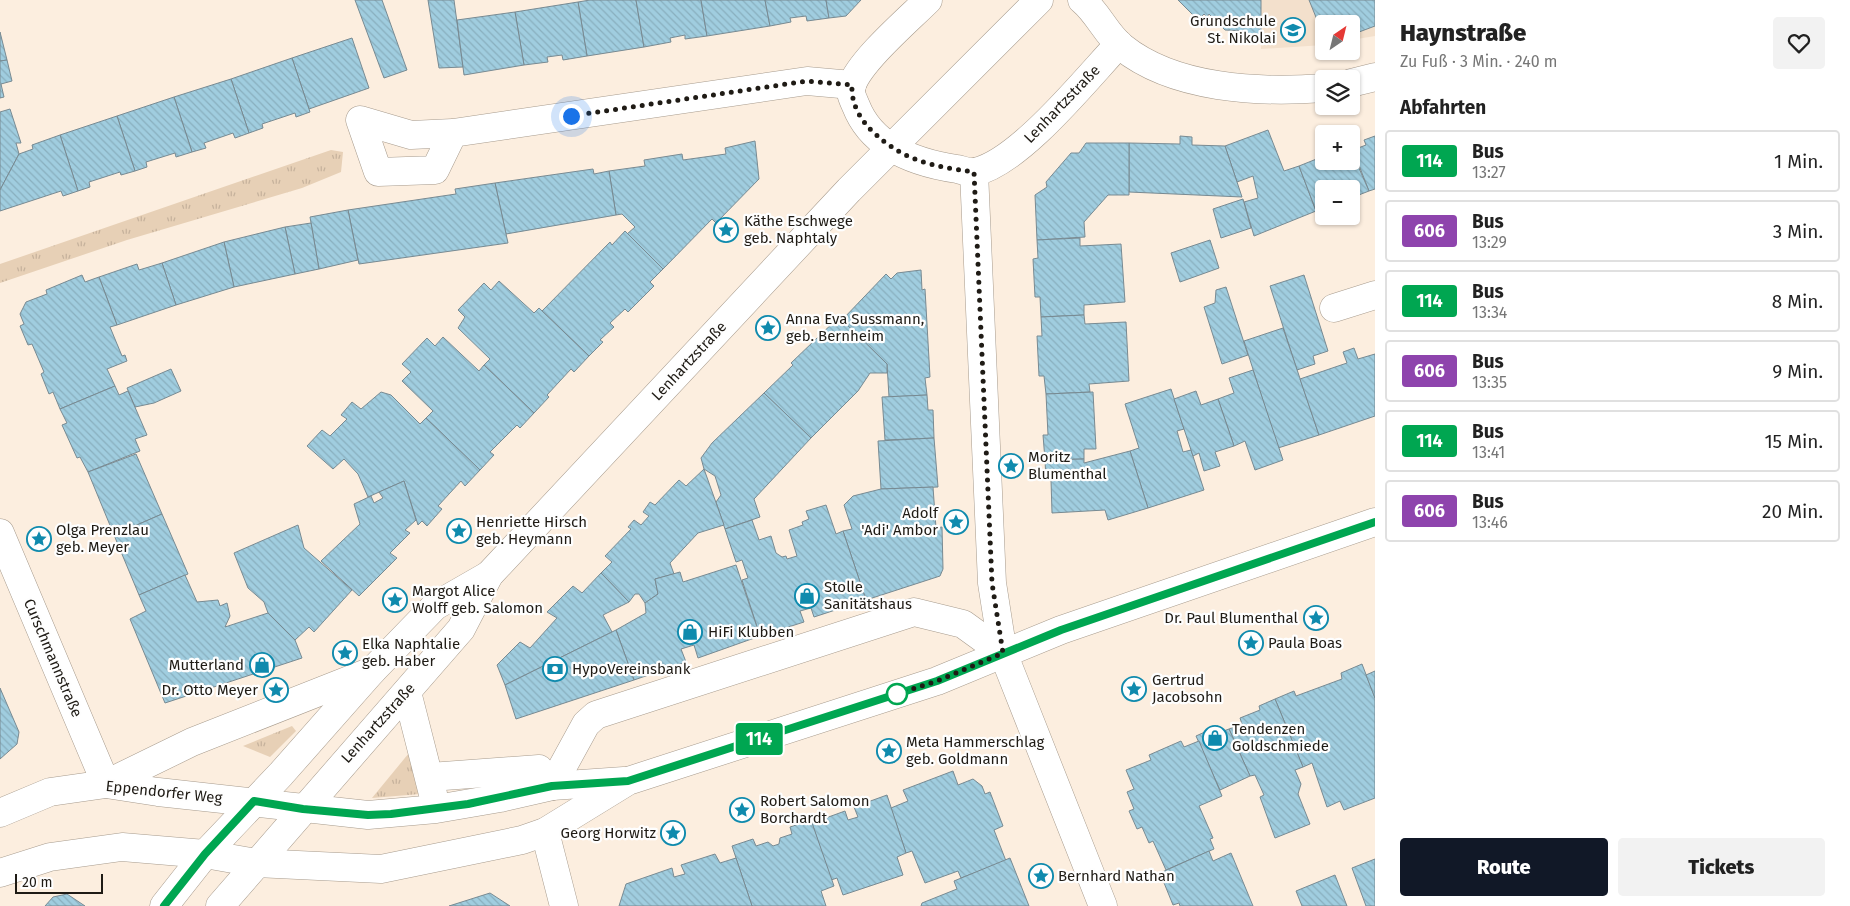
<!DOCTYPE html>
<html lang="de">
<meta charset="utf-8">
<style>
body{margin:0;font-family:"Fira Sans",sans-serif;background:#f2f2f2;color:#222;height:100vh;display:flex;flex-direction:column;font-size:19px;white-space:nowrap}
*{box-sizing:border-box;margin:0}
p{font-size:16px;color:#767676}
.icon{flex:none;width:28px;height:28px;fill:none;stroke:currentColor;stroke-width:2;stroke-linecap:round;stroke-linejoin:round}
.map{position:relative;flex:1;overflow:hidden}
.panel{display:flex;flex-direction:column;background:#fff;width:475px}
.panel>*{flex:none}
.badge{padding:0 10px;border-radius:4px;font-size:18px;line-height:32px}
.needle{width:32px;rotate:35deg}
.controls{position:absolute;left:1315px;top:15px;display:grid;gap:10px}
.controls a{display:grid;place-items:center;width:45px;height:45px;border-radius:5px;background:#fff;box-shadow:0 1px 4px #0004;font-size:25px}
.scale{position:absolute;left:15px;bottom:12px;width:88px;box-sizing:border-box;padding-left:5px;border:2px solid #1f1b15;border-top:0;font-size:14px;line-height:18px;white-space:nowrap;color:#1f1b15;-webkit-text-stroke:4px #fefefe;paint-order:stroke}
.you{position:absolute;width:25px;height:25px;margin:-12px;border:4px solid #fff;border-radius:50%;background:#1a73e8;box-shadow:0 0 0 8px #1a73e833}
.map>.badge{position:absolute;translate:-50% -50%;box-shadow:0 0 0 2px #fff}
h2{padding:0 25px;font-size:19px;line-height:45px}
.round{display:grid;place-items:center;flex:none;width:52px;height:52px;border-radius:5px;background:#f2f2f2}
.overview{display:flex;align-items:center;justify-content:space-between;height:85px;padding:0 25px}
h1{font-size:24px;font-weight:800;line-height:38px}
.button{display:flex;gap:10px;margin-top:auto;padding:10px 25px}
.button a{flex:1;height:58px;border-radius:5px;background:#111827;color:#fff;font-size:20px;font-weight:800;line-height:58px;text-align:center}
.button a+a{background:#f2f2f2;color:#222}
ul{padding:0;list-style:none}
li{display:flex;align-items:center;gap:15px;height:62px;margin:0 10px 8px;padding:0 15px;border:2px solid #e0e0e0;border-radius:5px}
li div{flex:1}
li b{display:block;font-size:19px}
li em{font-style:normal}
li .badge{min-width:55px;font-weight:700;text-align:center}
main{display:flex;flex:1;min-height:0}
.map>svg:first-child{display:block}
.built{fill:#f3e0cc}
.grass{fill:url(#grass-tufts)}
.building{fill:url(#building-back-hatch);stroke:#788a92}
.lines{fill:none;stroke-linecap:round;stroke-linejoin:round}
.minor-casing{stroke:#a79b8d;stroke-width:29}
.major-casing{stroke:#a79b8d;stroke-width:29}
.minor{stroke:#fff;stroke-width:28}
.major{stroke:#fff;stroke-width:28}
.line-casing{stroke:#fff;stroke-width:11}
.line{stroke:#00a651;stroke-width:8}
.walk{stroke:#1f1b15;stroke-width:5;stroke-dasharray:0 9}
.stop-dot{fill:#fff;stroke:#00a651;stroke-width:2.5}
.labels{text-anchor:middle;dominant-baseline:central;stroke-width:4.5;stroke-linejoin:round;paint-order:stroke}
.poi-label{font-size:15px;fill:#1f1b15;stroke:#fefefe;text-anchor:start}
.street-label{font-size:15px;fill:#1f1b15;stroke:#fefefe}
</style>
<main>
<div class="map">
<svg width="1375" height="906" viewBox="0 0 1375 906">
<defs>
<pattern id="grass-tufts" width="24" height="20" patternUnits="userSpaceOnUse" patternTransform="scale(1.25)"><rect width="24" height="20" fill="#e7d0b6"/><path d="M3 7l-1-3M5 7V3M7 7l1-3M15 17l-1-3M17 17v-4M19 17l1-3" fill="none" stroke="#c6b29c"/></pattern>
<pattern id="building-back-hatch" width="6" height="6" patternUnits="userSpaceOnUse" patternTransform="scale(1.25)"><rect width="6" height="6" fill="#a0cddf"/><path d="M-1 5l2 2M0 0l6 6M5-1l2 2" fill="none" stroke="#89afbe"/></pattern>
</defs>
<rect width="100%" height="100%" fill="#fceedf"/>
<polygon class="built" points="1261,0 1375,0 1375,36 1351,40 1351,24 1324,24 1324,45 1261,49"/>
<g class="grass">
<polygon points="331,150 343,152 341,172 302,188 127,240 0,283 0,264"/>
<polygon points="292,726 296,731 270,757 243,746"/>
<polygon points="409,753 420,794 372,798"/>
</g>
<g class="building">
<polygon points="355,0 382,0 407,70 384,78"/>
<polygon points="428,0 454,0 463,67 439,68"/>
<polygon points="590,0 636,0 644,47 587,56 578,2"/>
<polygon points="636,0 701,0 707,36 685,39 685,35 670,38 671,42 644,47"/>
<polygon points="701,0 765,0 770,26 707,36"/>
<polygon points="765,0 826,0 829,18 807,21 806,16 790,18 791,22 770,26"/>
<polygon points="826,0 861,0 846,16 829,18"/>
<polygon points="1178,0 1261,0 1261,36 1247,35 1247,31 1225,30 1209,14 1207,17 1204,14 1198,20"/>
<polygon points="1309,0 1375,0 1375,26 1351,35 1351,24 1324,24 1324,37"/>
<polygon points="578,2 587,56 563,60 562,55 547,57 548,62 524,65 515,12"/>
<polygon points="515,12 524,65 464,75 457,20"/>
<polygon points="0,32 7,60 0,61"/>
<polygon points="352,38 369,88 309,109 292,58"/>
<polygon points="292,58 310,112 296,117 295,113 262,124 263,128 249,133 231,79"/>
<polygon points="7,60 12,81 1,84 4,97 0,98 0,61"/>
<polygon points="231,79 249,133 235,138 233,133 204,143 206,148 192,152 174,97"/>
<polygon points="174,97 192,152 176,157 175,153 146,162 147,167 135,171 117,116"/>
<polygon points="10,109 21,143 16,143 19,154 0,190 0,112"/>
<polygon points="117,116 135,171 121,175 120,172 89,182 90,187 78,191 60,135"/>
<polygon points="1268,130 1284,171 1299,166 1316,211 1254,236 1244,202 1258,198 1253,176 1237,182 1225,146"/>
<polygon points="60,135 78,191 63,196 61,191 0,211 0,190 19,154 33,149 32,145"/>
<polygon points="1180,136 1192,137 1192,145 1225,146 1242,197 1129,192 1129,143 1180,144"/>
<polygon points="1375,136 1375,189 1369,191 1353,150 1366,145 1364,140"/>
<polygon points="755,141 759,179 716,223 712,219 663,269 627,234 635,227 622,214 616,215 609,171 645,166 644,160 682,154 683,160 726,154 725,148"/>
<polygon points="1086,143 1129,143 1129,195 1108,195 1084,222 1085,237 1037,240 1035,195 1047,187 1046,182 1071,153 1079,153"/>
<polygon points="1351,150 1369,191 1351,198 1351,189 1324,189 1324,214 1318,216 1299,166 1324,156 1324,161 1351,161"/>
<polygon points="593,169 594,174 609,171 616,215 506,234 495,183"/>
<polygon points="495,183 508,243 359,264 348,210 456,194 455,189"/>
<polygon points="1243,199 1251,228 1221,238 1213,209"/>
<polygon points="348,210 358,260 319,269 310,217"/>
<polygon points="311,223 319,269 295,274 285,227"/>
<polygon points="285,227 295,274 234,287 224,242"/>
<polygon points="625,231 663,269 650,282 654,286 628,312 625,309 610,323 614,327 600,340 603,342 589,356 542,311 610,242 612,245"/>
<polygon points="1080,238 1080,246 1121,244 1125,302 1084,305 1084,315 1041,317 1040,297 1035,297 1033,259 1038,258 1037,240"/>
<polygon points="1210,240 1219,268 1180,282 1171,253"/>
<polygon points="224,242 234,287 176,305 162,263"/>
<polygon points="162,263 176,305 117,325 99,277 137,264 139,270"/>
<polygon points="921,270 922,290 925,289 930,377 925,378 927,395 889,397 887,364 842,320 886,274 891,279 897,273"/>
<polygon points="82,275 85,282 99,277 117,325 110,327 122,356 125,355 127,361 107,369 115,386 60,409 53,392 49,394 41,374 44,372 32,344 28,345 20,326 24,324 20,314 26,302 47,294 46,290"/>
<polygon points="1304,275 1328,351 1313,356 1315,364 1297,370 1270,286"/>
<polygon points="499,281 534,313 539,308 589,356 574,372 571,369 547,395 549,397 534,413 484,365 490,359 458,328 465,317 458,310 484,283 491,290"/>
<polygon points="1226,287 1248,355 1222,364 1204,307 1215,303 1216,290"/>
<polygon points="1084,315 1085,324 1126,322 1129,381 1089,384 1090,392 1046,394 1044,376 1039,376 1037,336 1042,336 1041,317"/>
<polygon points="839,317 887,364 887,373 870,373 858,391 811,438 764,393 793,365 791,363"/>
<polygon points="1283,328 1319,435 1278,448 1244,341"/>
<polygon points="443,337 479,371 484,365 534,413 520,428 517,425 490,452 494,455 480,470 426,418 433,411 402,381 411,372 402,364 427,338 435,346"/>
<polygon points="1354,348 1358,359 1375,354 1375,416 1319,435 1300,379 1347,363 1343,352"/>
<polygon points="171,369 181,391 154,403 135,407 127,388"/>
<polygon points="1253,370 1283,460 1255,470 1245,441 1234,446 1218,399 1234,393 1229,378"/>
<polygon points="115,386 119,395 128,391 147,435 135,439 140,451 88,472 80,457 77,458 62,425 67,423 60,409"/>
<polygon points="1171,389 1184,429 1177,431 1183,452 1191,450 1204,490 1148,508 1130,451 1139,448 1125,404"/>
<polygon points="1196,391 1201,405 1218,399 1234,446 1215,452 1220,466 1204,471 1199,453 1193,456 1174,399"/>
<polygon points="381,392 391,395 420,424 426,418 480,470 465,486 461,481 438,506 442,509 427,526 422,521 418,525 404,481 368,497 358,474 344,459 333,469 307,446 322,430 330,436 347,419 341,415 352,402 361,409"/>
<polygon points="1093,392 1096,449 1084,449 1084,459 1045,460 1043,435 1048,435 1046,394"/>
<polygon points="764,393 811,438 754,499 760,517 725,529 716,502 721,495 715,476 704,469 701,458 712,443"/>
<polygon points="927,395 928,410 933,410 934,438 885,440 882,397"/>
<polygon points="934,438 938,487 881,489 878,441"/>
<polygon points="1130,451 1148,508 1108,520 1105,510 1052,513 1051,480 1046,480 1045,460 1084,459 1084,463"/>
<polygon points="136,454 162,514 114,535 88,472"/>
<polygon points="704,469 724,525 698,533 670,563 674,574 655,579 658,594 645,603 639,594 635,594 629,602 601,573 612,562 605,556 631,529 628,527 634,520 641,525 649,516 643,512 650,502 655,505 679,480 686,486"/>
<polygon points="404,481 416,520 405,530 410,533 390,553 397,558 359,596 321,561 360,524 354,504 371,496 374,503 383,498 379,492"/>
<polygon points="933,487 936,528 942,527 943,569 940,576 866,600 843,531 852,529 844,505 853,496 881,489"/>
<polygon points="826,505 836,534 843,531 866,600 814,617 811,608 800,611 804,622 760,636 742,580 748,578 742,560 736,562 725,529 752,520 759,540 771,536 776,553 782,557 786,556 787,559 797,556 789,530 803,525 802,522 809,519 806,511"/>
<polygon points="162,514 188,574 139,595 114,535"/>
<polygon points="298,525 304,548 352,590 314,632 309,627 295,640 268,613 264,602 248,588 234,553"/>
<polygon points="736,565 760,636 698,658 694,645 681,649 686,662 634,680 616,630 646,613 645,603 658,594 655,579 680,572 683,582"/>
<polygon points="601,573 629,602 603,615 612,632 505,685 497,665 520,642 530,648 557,618 547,612 573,586 582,593"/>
<polygon points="185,575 197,602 218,600 220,606 227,603 230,616 225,627 268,613 295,640 302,658 165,703 130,619 146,611 139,595"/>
<polygon points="616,630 634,680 516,719 505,685"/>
<polygon points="1362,664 1375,698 1375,798 1344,810 1340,801 1327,807 1312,763 1303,767 1275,699 1294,691 1296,696 1342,679 1341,673"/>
<polygon points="1375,671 1375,698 1366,675"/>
<polygon points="0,688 19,732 17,744 0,759"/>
<polygon points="1275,699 1303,767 1295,770 1301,784 1298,794 1310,824 1275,838 1260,797 1264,795 1255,775 1250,776 1229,729 1242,724 1240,718 1260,710 1259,706"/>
<polygon points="1218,726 1221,732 1229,729 1250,776 1220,790 1196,736"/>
<polygon points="1181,741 1184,747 1199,741 1222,796 1199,806 1213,838 1210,839 1214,849 1166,870 1153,841 1149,843 1142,827 1137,829 1129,811 1134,809 1127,792 1134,789 1126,770 1151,760 1149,755"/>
<polygon points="953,771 958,785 973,779 982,786 985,794 990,792 1003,826 994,830 1006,861 961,878 958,871 925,883 912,851 906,853 891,808 908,801 903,790"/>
<polygon points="887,795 906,853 897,857 903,875 843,895 837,878 831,880 812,823 845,811 848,820 858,817 854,807"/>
<polygon points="811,820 834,886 821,891 826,906 752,906 732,846 753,839 756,846 768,842 773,846 779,844 780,838 792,834 790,827"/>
<polygon points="1209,851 1213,861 1231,853 1253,906 1180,906 1179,903 1173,905 1160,873"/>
<polygon points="715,854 720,863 736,858 752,906 619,906 626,884 672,868 674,877 685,874 681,865"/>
<polygon points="1010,858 1029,906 921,906 922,903 957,889 954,881"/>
<polygon points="1375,859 1375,906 1366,906 1352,868"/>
<polygon points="1335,875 1347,906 1302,906 1296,891"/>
<polygon points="490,893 510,906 449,906"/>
<polygon points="67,894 85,906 45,906 53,897"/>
</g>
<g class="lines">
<defs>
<g id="minor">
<path d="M928,0C909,19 860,61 852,85C849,92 853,99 856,106C872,147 916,163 957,169C962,170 970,173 975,172C1020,162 1086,79 1119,44"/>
<path d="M1082,0C1098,13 1106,34 1122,47C1174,89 1259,93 1324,88"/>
<polyline points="1351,83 1375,77"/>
<polyline points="453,133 435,170 378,172 360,120 411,135 453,133 807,81 852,85"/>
<polyline points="974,172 992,583 1003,653 1103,906"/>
<polyline points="1334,308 1375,295"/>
<polyline points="0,533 106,784"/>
<polyline points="407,692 433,794"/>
<polyline points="430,777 539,769 552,786"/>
<polyline points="106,784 192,742 372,671"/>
<polyline points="552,786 586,724 596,715 914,612 963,624 1003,653"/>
<polyline points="0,813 50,792 106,784 158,792 368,815 436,809 500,798 552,786 624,781"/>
<polyline points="545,832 564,906"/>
<polyline points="0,873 50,857 122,847 205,854 256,863 381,869 522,840 545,832 628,781 937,681 1061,630 1375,522"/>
</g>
<g id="major">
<polyline points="164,906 205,854 281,774 372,671 435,606 489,575"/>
<polyline points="220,906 461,629 489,575 849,190 1039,0"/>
</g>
</defs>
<use href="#minor" class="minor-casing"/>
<use href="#major" class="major-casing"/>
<use href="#minor" class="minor"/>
<use href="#major" class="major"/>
</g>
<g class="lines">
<defs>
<polyline id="line" points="164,906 205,854 254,801 303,809 368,815 391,814 468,804 552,786 628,781 937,681 1061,630 1375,522"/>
</defs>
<use href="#line" class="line-casing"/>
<use href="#line" class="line"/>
<path class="walk" d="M571,116L807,81L852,85C851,104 860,119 873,132C905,162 933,166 974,172L992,583L1003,653L937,681L897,694"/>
</g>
<defs>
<symbol id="school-ring" viewBox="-11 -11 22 22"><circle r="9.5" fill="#fefefe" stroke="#0f8aad" stroke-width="1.5"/><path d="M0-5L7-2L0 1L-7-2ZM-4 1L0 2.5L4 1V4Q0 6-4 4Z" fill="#0f8aad"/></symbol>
<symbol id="sight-ring" viewBox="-11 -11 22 22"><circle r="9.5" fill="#fefefe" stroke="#0f8aad" stroke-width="1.5"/><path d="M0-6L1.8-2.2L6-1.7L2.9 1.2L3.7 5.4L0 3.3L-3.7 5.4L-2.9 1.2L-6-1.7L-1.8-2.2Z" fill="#0f8aad"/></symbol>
<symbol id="shop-ring" viewBox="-11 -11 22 22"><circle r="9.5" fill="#fefefe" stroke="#0f8aad" stroke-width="1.5"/><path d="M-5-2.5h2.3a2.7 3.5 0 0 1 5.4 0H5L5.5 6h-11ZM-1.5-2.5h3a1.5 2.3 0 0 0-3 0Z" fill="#0f8aad"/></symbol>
<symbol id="bank-ring" viewBox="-11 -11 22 22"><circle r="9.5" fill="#fefefe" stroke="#0f8aad" stroke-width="1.5"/><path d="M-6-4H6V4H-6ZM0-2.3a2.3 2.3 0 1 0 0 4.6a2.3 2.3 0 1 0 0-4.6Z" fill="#0f8aad"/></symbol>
</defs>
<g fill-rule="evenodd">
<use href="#school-ring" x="1279" y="16" width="28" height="28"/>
<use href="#sight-ring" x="712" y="216" width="28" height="28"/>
<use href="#sight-ring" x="754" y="314" width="28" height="28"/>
<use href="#sight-ring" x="997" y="452" width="28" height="28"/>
<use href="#sight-ring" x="942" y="508" width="28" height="28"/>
<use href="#sight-ring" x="445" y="517" width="28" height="28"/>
<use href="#sight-ring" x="25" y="525" width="28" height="28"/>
<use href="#shop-ring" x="793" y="582" width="28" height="28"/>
<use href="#sight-ring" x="381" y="586" width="28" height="28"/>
<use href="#sight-ring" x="1302" y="604" width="28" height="28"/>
<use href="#shop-ring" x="676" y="618" width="28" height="28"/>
<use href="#sight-ring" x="1237" y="629" width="28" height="28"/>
<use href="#sight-ring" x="331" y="639" width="28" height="28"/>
<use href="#shop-ring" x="248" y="651" width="28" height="28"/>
<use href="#bank-ring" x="541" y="655" width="28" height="28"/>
<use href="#sight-ring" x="1120" y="675" width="28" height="28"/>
<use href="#sight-ring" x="262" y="676" width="28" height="28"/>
<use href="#shop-ring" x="1201" y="724" width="28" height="28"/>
<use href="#sight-ring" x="875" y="737" width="28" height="28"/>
<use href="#sight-ring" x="728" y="796" width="28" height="28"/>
<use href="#sight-ring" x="659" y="819" width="28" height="28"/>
<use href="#sight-ring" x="1027" y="862" width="28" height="28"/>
</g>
<circle class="stop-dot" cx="897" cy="694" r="10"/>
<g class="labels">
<g class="poi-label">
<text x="1276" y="21" text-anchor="end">Grundschule<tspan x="1276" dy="17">St. Nikolai</tspan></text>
<text x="744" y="221">Käthe Eschwege<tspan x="744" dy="17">geb. Naphtaly</tspan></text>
<text x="786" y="319">Anna Eva Sussmann,<tspan x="786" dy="17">geb. Bernheim</tspan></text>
<text x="1028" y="457">Moritz<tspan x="1028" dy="17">Blumenthal</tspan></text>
<text x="938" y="513" text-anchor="end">Adolf<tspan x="938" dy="17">'Adi' Ambor</tspan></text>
<text x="476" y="522">Henriette Hirsch<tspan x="476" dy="17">geb. Heymann</tspan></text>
<text x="56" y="530">Olga Prenzlau<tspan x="56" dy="17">geb. Meyer</tspan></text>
<text x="824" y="587">Stolle<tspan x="824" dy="17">Sanitätshaus</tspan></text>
<text x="412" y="591">Margot Alice<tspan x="412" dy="17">Wolff geb. Salomon</tspan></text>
<text x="1298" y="618" text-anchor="end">Dr. Paul Blumenthal</text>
<text x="708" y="632">HiFi Klubben</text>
<text x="1268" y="643">Paula Boas</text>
<text x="362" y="644">Elka Naphtalie<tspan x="362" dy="17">geb. Haber</tspan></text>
<text x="244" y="665" text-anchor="end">Mutterland</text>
<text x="572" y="669">HypoVereinsbank</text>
<text x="1152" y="680">Gertrud<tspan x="1152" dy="17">Jacobsohn</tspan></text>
<text x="258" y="690" text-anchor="end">Dr. Otto Meyer</text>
<text x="1232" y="729">Tendenzen<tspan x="1232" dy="17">Goldschmiede</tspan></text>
<text x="906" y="742">Meta Hammerschlag<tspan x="906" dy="17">geb. Goldmann</tspan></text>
<text x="760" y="801">Robert Salomon<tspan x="760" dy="17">Borchardt</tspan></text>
<text x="656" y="833" text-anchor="end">Georg Horwitz</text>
<text x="1058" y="876">Bernhard Nathan</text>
</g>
<g class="street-label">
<text transform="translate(1062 104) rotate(-46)">Lenhartzstraße</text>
<text transform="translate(689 361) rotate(-47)">Lenhartzstraße</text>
<text transform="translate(53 658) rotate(67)">Curschmannstraße</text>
<text transform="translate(378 723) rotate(-48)">Lenhartzstraße</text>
<text transform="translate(164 792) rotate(6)">Eppendorfer Weg</text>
</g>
</g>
</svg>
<div class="controls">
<a><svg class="needle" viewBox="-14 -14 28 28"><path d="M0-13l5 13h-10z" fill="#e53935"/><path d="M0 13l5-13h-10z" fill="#767676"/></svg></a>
<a><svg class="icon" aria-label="layers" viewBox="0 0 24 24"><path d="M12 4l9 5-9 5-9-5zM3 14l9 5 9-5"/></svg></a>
<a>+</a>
<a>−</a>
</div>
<div class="scale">20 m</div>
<div class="you" style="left:571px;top:116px"></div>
<b class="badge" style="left:759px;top:739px;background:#00a651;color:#fff">114</b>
</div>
<section class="panel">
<div class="overview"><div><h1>Haynstraße</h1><p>Zu Fuß · 3 Min. · 240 m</p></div><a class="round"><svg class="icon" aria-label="heart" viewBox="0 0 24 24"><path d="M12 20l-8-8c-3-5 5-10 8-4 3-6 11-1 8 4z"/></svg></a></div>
<h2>Abfahrten</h2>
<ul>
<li><span class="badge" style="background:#00a651;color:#fff">114</span><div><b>Bus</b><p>13:27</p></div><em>1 Min.</em></li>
<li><span class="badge" style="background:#8e44ad;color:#fff">606</span><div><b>Bus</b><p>13:29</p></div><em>3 Min.</em></li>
<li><span class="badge" style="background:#00a651;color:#fff">114</span><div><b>Bus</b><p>13:34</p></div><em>8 Min.</em></li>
<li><span class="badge" style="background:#8e44ad;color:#fff">606</span><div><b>Bus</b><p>13:35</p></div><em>9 Min.</em></li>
<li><span class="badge" style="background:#00a651;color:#fff">114</span><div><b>Bus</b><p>13:41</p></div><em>15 Min.</em></li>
<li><span class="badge" style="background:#8e44ad;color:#fff">606</span><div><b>Bus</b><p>13:46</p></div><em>20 Min.</em></li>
</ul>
<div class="button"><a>Route</a><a>Tickets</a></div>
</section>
</main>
